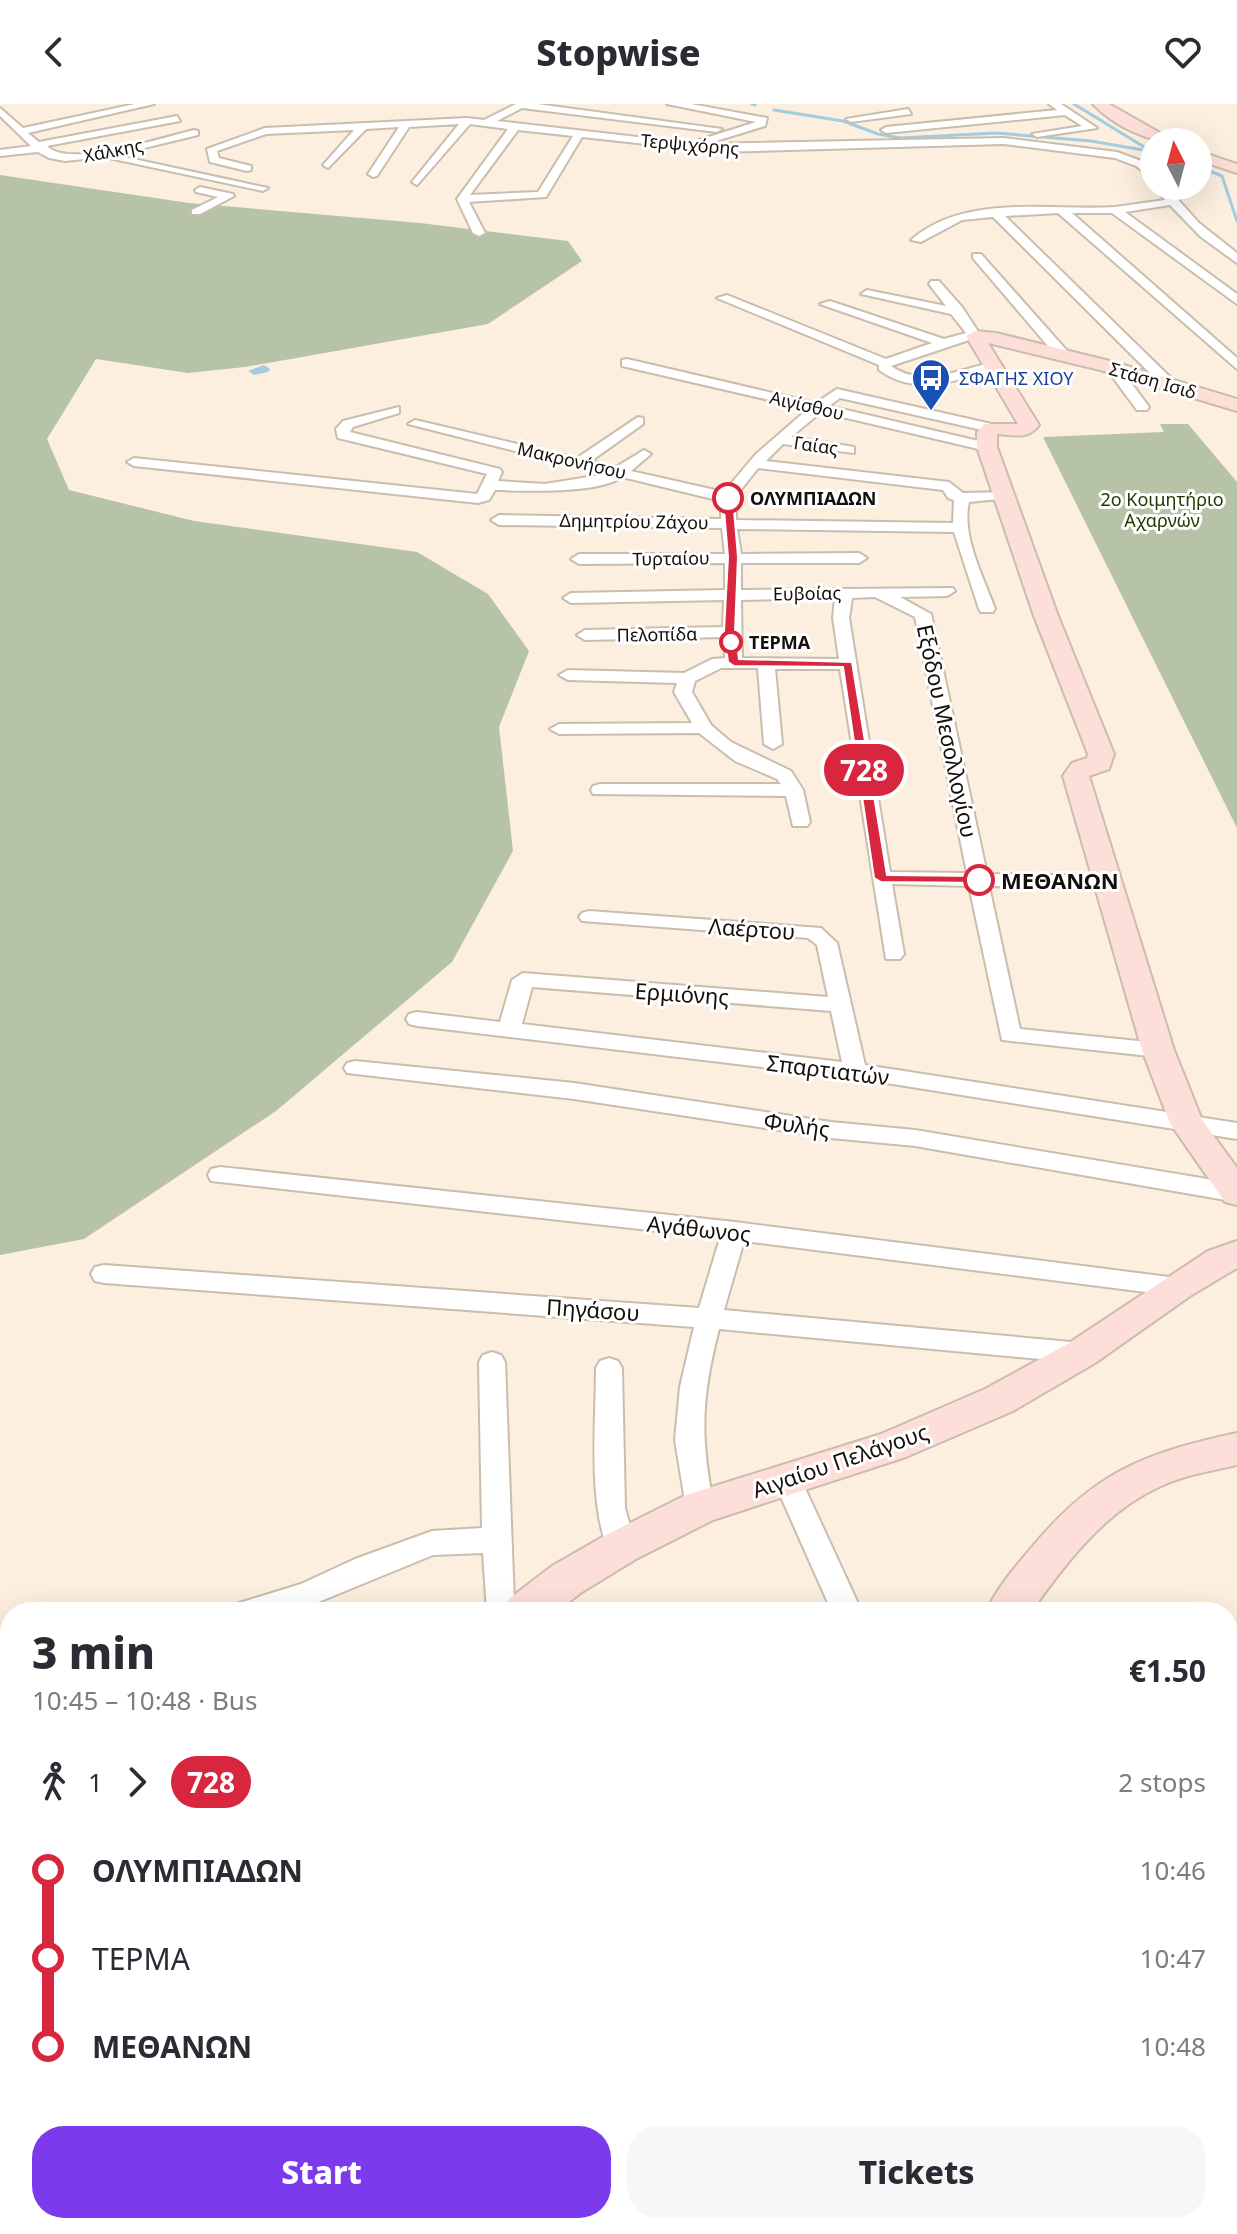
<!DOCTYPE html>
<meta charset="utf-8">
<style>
body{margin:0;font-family:"Noto Sans",sans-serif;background:#f7f7f7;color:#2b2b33;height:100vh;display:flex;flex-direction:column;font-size:30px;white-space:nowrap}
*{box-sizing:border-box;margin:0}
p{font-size:26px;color:#7c7c81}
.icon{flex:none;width:44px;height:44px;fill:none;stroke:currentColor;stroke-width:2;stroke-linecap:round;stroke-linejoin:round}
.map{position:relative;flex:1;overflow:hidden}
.side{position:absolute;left:0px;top:1498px;width:1238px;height:632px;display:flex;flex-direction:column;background:#fff;border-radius:32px 32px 0 0;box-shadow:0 8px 32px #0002}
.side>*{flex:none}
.badge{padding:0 16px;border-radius:26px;font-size:28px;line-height:52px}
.needle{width:52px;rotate:354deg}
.controls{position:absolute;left:1140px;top:24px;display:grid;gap:16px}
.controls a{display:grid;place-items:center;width:72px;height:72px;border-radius:50%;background:#fff;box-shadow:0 8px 32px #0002;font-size:40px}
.map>.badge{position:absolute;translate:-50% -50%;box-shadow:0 0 0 4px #fff}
.legs{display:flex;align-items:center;gap:12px;height:88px;padding:0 32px;font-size:26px}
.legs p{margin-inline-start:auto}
.summary{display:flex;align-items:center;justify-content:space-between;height:136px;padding:0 32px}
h1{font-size:44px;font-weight:800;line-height:60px}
.primary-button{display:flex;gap:16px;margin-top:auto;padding:16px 32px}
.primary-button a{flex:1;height:92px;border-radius:32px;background:#7c3aed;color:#fff;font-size:32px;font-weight:800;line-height:92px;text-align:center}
.primary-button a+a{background:#f7f7f7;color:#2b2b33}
ul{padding:0 32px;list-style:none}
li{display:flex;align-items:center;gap:28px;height:88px;font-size:30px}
li i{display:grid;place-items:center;width:12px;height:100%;margin:0 10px;background:currentColor}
li i::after{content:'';width:20px;height:20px;margin:-10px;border:6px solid;border-radius:50%;background:#fff}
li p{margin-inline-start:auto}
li:first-child i{background:linear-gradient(#0000 50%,currentColor 0)}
li:last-child i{background:linear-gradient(currentColor 50%,#0000 0)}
header{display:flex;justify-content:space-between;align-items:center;height:104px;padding:0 32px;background:#fff;font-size:36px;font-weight:800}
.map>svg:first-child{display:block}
.green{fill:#b6c3a6}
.forest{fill:#b3c29f}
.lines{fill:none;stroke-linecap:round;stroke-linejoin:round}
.stream{stroke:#a3cce0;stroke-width:3}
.canal{fill:#a3cce0;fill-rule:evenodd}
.street-casing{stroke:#cabdad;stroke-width:4}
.secondary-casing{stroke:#cabdad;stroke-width:4}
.street{fill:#fff;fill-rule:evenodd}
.secondary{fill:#feded9;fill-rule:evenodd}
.line-1{fill:#d7263d;stroke:#fff;stroke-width:2}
.stop-1-dot{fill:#fff;stroke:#d7263d;stroke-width:4}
.labels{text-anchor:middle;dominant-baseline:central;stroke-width:6;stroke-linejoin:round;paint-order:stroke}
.far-street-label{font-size:18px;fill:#140f0a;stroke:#fff}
.far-transit-label{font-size:18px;fill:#164399;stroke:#fff;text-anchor:start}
.far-stop-label{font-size:18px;font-weight:bold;fill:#140f0a;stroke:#fff;text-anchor:start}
.far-park-label{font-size:18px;fill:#263900;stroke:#fff}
.street-label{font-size:22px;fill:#140f0a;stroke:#fff}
.stop-label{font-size:22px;font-weight:bold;fill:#140f0a;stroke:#fff;text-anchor:start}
</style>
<header><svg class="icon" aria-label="back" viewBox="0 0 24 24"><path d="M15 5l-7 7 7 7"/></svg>Stopwise<svg class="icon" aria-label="heart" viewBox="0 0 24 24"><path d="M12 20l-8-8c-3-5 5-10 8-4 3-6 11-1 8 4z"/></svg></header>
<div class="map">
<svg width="1237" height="2130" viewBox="0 0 1237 2130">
<rect width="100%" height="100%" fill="#fcefdf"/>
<g class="green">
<polygon points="0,71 189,99 420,119 568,137 582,157 488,220 245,263 188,269 96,255 47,335 69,386 194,417 417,448 488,490 529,547 499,623 513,747 452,858 276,1007 84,1135 0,1151"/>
<polygon points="1160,320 1188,320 1237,378 1237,724 1043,333 1164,328"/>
</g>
<path class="forest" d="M1237,1799V2023C1231,2058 1237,2095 1237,2130H1137L1135,2120H1228V1807Z"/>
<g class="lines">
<g class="stream">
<polyline points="752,0 755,1"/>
<polyline points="1074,0 1154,49"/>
<polyline points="774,6 843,17 878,30 900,34 996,29 1091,37 1149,47"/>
<polyline points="1198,62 1222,72 1237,117"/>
</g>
<polygon class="canal" points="264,261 270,265 268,268 254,271 248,267"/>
<defs>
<g id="street">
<path d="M135,0H154L28,29L39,38L177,12L180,17L47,42C68,65 164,33 194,26L198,27V31L115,51L268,84L263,87L104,53L65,57L49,54L38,48L0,52V46L31,42L0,12V4L23,24Z"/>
<path d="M516,0H537L722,25L717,28L522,4L497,17L699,40V36L756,18L667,0H691L767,14L765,22L706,40L1004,34L1117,48L1144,58L1154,67V76L1136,62L1115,54L1004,40L720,48L582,33L546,93L469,98L485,129L479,132L473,129L457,95L508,25L470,20L417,81L412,78L459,20L409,23L377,72L373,73L368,70L399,23L366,25L328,64L323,61L354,26L266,30L217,47L219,54L251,62V66L247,67L210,58L207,45L265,24L467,14L484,16ZM518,26L573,32L538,88L470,91Z"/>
<polygon points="1049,0 1061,0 1097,24 1037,33 1032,30 1082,22 1065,11 886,29 881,26 886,23 1057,6"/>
<polygon points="908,5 911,10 851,18 846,15"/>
<path d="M1155,82H1166L1199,119L1237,149V159L1201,133L1170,101L1125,108L1237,190V200L1112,109H1072L1237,254V265L1058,109L1005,112L1175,278V284H1165L993,113L962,116L921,138L911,136C965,89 1049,107 1115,103C1132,101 1148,98 1165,96Z"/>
<polygon points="200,83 233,90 234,92 200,110 192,110 192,106 218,93 196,88 195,86"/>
<polygon points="973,150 981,150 1069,249 1069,255 1059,255 973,154"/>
<path d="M931,177H939L962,203L981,232L891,262C924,285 959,265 995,258L1000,259V265C957,275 918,294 879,266V261L717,194L727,191L886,255L932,239L820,200L830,197L944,235L966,229L951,210L861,190L867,186L946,202L929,180Z"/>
<path d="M627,255L816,299L837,285L996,321V327L991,328L840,294L829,302L987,339L994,343L987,347L821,308L791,333L854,343V349L783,340L766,357L949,378L963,389L1009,388V394L969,398C961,432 984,474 995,505L993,508H981L979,505L954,428L737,425L741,450L859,449L867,454L859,459H741V486L953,484L955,487L947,492L900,493L931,510L987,770L1106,772L1116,778L1106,784L989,782L1020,925L1158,939L1166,941L1169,946L1166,951L1158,953L1002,936L969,782L892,780L904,850L900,855H886L840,565H775L782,640L773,645L764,640L758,564H721L695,577L692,588L711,621L731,638L791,667L803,686L810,718L807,722H793L786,692L593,690L591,686L593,682L600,680H781L777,675L735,657L699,629L559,630L550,625L559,620L692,619L674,588L677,579L568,576L559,571L568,566L684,569L712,555L725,554L724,533L585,536L577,531L585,526L723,523L724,496L571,499L563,494L571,489L725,486V459L579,460L571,455L579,450H725L722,424L499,421L491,416L499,411L721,415V397L622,373C598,390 524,387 495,386L489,396L478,399L134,362L127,358L134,354L477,390L487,370L338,334L336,325L343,317L399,303V309L353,323L350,328L500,365L502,368L498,377L545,380L607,370L408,320L415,316L577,354L638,313L643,314V320L591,357L616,363L644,346L651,350L631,367L724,388L756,350L808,305L622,262V256ZM758,364L943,386L948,394L954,396L953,419L736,416V392ZM875,493L915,513L967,769L890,768L849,514L852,494ZM835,494L833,514L839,555L742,554L741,496Z"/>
<polygon points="1108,261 1118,261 1149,303 1147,306 1137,306 1106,264"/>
<path d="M589,807L821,824L837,839L865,961L1237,1019V1035L855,974L417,922L409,920L406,915L409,910L417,908L500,918L512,876L523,869L828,893L817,841L808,834L582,817L579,813L582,809ZM532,883L831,907L842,958L522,920Z"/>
<polygon points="355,957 574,979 831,1018 915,1026 1237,1080 1237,1098 915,1042 831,1034 574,995 347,969 344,964 347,959"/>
<path d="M220,1063L735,1118L1177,1174L1186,1176L1190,1183L1186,1190L1177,1192L744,1137L724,1206L1082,1239L1091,1242L1095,1249L1091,1256L1082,1259L719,1225C701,1294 700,1334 714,1403L710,1411L700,1415L690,1411L686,1403L675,1336L680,1283L694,1223L104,1179L95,1177L91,1170L95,1163L104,1161L699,1204L720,1134L211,1077L208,1071L211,1065Z"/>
<polygon points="492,1248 501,1251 505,1258 514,1499 517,1508 487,1508 483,1449 433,1451 294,1508 235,1508 239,1499 301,1480 355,1455 432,1427 482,1424 479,1258 483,1251"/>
<path d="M609,1254L618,1257L622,1264L625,1404L636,1443L631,1452L621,1455L611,1452C587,1404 596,1318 596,1264L600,1257Z"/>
<polygon points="787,1364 797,1367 862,1508 832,1508 773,1375 777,1367"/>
<polygon points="1237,1605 1237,1639 1228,1642 1228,1608"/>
<polygon points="10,1675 10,1711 0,1715 0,1679"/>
<polygon points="1237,1749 1237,1783 1228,1786 1228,1752"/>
<polygon points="67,2120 111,2120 115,2130 71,2130"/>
<polygon points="547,2120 585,2120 582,2130 544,2130"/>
<polygon points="1092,2120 1130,2120 1132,2130 1094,2130"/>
</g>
<g id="secondary">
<path d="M1093,0H1109L1176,38C1147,38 1113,21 1093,0Z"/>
<polygon points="1198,47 1237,60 1237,69 1198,56"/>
<path d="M975,227L996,229L1114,258L1237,295V307L1100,266L988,239L1039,321C1028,336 1014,331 997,330V343L1058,512L1114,650L1109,665L1089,672L1174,946L1202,1016L1237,1064V1101L1225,1098L1170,1019L1142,946L1063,672L1072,659L1087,654L1088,650L1034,512L977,343V328L984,320H1018L966,232Z"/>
<polygon points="1237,1137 1237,1164 1190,1192 1095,1259 1013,1307 906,1353 713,1416 636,1455 582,1488 556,1508 503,1508 509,1495 552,1462 606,1431 686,1391 881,1330 985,1285 1069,1239 1208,1147"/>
<path d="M1237,1329V1361C1211,1367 1184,1371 1159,1383C1104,1408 1065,1460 1031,1508H986C997,1484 1015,1463 1032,1443C1095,1368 1144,1349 1237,1329Z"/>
<polygon points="0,1912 10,1916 10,1969 0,1965"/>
<polygon points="10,1991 10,2048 0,2052 0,1995"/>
<rect x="766" y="2120" width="54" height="10"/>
</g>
</defs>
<use href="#street" class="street-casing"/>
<use href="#secondary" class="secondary-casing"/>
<use href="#street" class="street"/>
<use href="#secondary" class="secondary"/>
</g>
<polygon class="line-1" points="728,391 733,394 738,453 735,528 739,555 852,558 887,771 979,772 986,776 984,779 881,778 874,774 843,563 734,562 728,558 724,528 728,453 723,394"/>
<defs>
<symbol id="bus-pin" viewBox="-11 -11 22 30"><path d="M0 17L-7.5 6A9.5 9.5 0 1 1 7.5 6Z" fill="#1a4fb4" stroke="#fff"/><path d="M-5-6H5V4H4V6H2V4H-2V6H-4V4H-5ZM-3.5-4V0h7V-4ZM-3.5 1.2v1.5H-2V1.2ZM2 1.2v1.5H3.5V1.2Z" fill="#fff"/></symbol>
</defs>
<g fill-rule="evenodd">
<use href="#bus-pin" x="909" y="252" width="44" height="60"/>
</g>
<g class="stop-1-dot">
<circle cx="728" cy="394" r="14"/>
<circle cx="731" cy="538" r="10"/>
<circle cx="979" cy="776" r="14"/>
</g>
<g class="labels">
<g class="far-street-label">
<text transform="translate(690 40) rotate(5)">Τερψιχόρης</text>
<text transform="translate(113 46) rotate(-11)">Χάλκης</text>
<text transform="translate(1153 276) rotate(16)">Στάση Ισιδ</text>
<text transform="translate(807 301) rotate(13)">Αιγίσθου</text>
<text transform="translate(816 341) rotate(8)">Γαίας</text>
<text transform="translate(572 356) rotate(13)">Μακρονήσου</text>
<text transform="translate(634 417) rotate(1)">Δημητρίου Ζάχου</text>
<text transform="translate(671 454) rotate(-1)">Τυρταίου</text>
<text transform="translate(807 489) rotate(-1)">Ευβοίας</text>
<text transform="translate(657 530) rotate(-1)">Πελοπίδα</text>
</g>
<g class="far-transit-label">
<text x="959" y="274">ΣΦΑΓΗΣ ΧΙΟΥ</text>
</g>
<g class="far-stop-label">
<text x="750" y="394">ΟΛΥΜΠΙΑΔΩΝ</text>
<text x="749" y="538">ΤΕΡΜΑ</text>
</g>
<g class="far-park-label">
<text x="1162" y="395">2ο Κοιμητήριο<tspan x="1162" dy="21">Αχαρνών</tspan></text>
</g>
<g class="street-label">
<text transform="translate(948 627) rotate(78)">Εξόδου Μεσολλογίου</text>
<text transform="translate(752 824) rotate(4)">Λαέρτου</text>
<text transform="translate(682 889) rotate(4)">Ερμιόνης</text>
<text transform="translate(828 965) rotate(7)">Σπαρτιατών</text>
<text transform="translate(797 1020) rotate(8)">Φυλής</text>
<text transform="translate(699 1124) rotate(6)">Αγάθωνος</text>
<text transform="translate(593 1205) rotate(4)">Πηγάσου</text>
<text transform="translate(840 1356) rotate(-19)">Αιγαίου Πελάγους</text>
</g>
<g class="stop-label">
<text x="1001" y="776">ΜΕΘΑΝΩΝ</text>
</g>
</g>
</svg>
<div class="controls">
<a><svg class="needle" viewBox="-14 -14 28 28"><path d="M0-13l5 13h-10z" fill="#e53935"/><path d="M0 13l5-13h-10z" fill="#7c7c81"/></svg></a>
</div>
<b class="badge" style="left:864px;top:666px;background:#d7263d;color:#fff">728</b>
<section class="side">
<div class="summary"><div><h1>3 min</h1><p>10:45 – 10:48 · Bus</p></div><b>€1.50</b></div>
<div class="legs"><svg class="icon" aria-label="walk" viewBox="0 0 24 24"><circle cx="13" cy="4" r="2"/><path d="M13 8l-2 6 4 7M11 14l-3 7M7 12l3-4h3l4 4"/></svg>1<svg class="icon" aria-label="forward" viewBox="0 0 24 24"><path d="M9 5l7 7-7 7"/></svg><b class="badge" style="background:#d7263d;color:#fff">728</b><p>2 stops</p></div>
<ul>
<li><i style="color:#d7263d"></i><b>ΟΛΥΜΠΙΑΔΩΝ</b><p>10:46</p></li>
<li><i style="color:#d7263d"></i><span>ΤΕΡΜΑ</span><p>10:47</p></li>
<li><i style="color:#d7263d"></i><b>ΜΕΘΑΝΩΝ</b><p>10:48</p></li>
</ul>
<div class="primary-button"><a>Start</a><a>Tickets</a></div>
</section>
</div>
